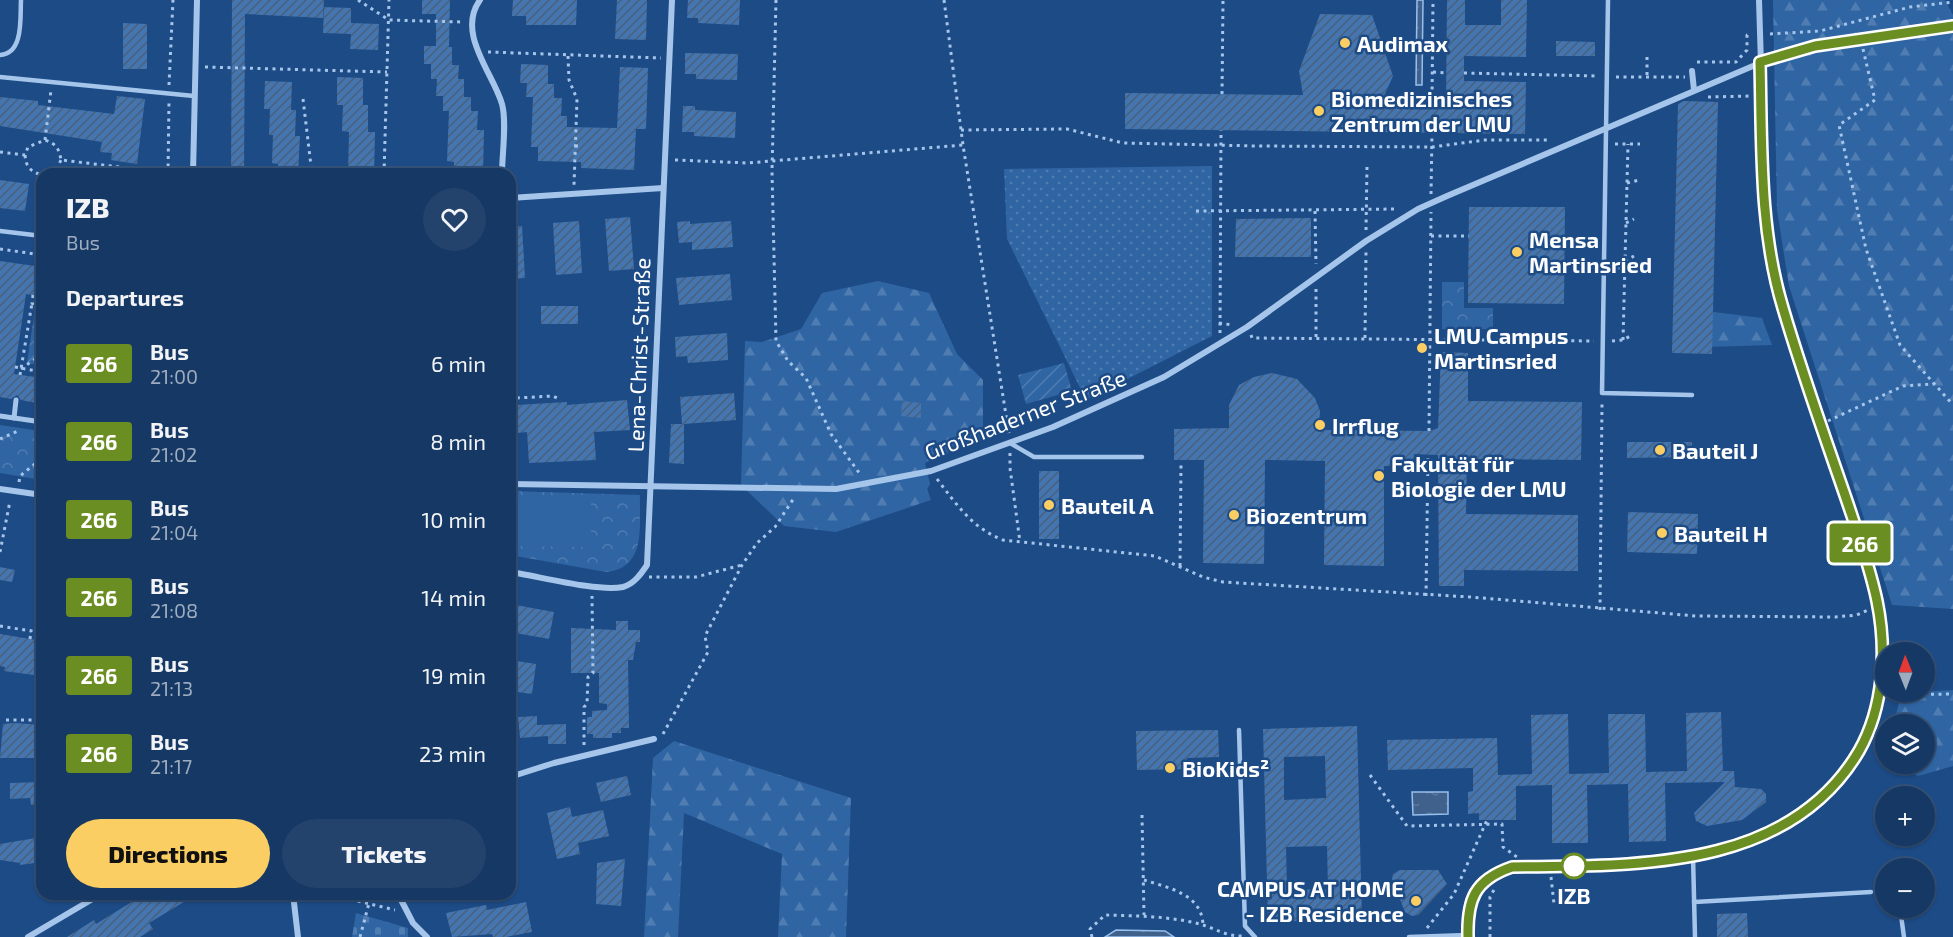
<!DOCTYPE html>
<meta charset="utf-8">
<style>
body{margin:0;font-family:"Exo 2",sans-serif;background:#23436d;color:#f1f3f6;height:100vh;display:flex;flex-direction:column;font-size:22px;white-space:nowrap}
*{box-sizing:border-box;margin:0}
p{font-size:20px;color:#9eacbf}
.icon{flex:none;width:33px;height:33px;fill:none;stroke:currentColor;stroke-width:2;stroke-linecap:round;stroke-linejoin:round}
.map{position:relative;flex:1;overflow:hidden}
.panel{position:absolute;left:36px;top:168px;width:480px;height:732px;display:flex;flex-direction:column;background:#163864;border-radius:18px;box-shadow:0 2px 4px #0004,0 0 0 2px #355278}
.panel>*{flex:none}
.badge{padding:0 12px;border-radius:4px;font-size:21px;line-height:39px}
.needle{width:39px;rotate:359deg}
.fabs{position:absolute;left:1875px;top:642px;display:grid;gap:12px}
.fabs a{display:grid;place-items:center;width:60px;height:60px;border-radius:50%;background:#163864;box-shadow:0 2px 4px #0004,0 0 0 2px #355278;font-size:30px}
.map>.badge{position:absolute;translate:-50% -50%;box-shadow:0 0 0 3px #fff}
h2{padding:0 30px;font-size:22px;line-height:54px}
.round{display:grid;place-items:center;flex:none;width:63px;height:63px;border-radius:32px;background:#23436d}
.overview{display:flex;align-items:center;justify-content:space-between;height:102px;padding:0 30px}
h1{font-size:28px;font-weight:800;line-height:45px}
.button{display:flex;gap:12px;margin-top:auto;padding:12px 30px}
.button a{flex:1;height:69px;border-radius:36px;background:#fbce63;color:#111;font-size:24px;font-weight:800;line-height:69px;text-align:center}
.button a+a{background:#23436d;color:#f1f3f6}
ul{padding:0;list-style:none}
li{display:flex;align-items:center;gap:18px;height:78px;padding:0 30px}
li div{flex:1}
li b{display:block;font-size:22px}
li em{font-style:normal}
li .badge{min-width:66px;font-weight:700;text-align:center}
.map>svg:first-child{display:block}
.grass{fill:url(#grass-dots)}
.forest{fill:url(#forest-firs)}
.cemetery{fill:url(#cemetery-stones)}
.park{fill:url(#park-crowns)}
.garden{fill:url(#garden-furrows)}
.pitch{fill:#3065a3}
.water{fill:url(#water-ripples);stroke:#98c0ed;stroke-width:1.5}
.building{fill:url(#building-hatch);fill-rule:evenodd}
.lines{fill:none;stroke-linecap:round;stroke-linejoin:round}
.path{stroke:#a5c5eb;stroke-width:3;stroke-dasharray:3 4.5;stroke-linecap:butt}
.service{stroke:#a5c5eb;stroke-width:4.5}
.pedestrian{stroke:#a5c5eb;stroke-width:5}
.minor{stroke:#a5c5eb;stroke-width:6}
.line-casing{stroke:#fff;stroke-width:14}
.line{stroke:#6b8e23;stroke-width:9}
.poi-dot{fill:#fbce63;stroke:#1d4b86;stroke-width:2}
.stop-dot{fill:#fff;stroke:#6b8e23;stroke-width:3}
.labels{text-anchor:middle;dominant-baseline:central;stroke-width:5;stroke-linejoin:round;paint-order:stroke}
.poi-label{font-size:22px;font-weight:bold;fill:#fff;stroke:#1d4b86;text-anchor:start}
.street-label{font-size:22px;fill:#fff;stroke:#1d4b86}
.stop-label{font-size:22px;font-weight:bold;fill:#fff;stroke:#1d4b86}
</style>
<div class="map">
<svg width="1953" height="937" viewBox="0 0 1953 937">
<defs>
<pattern id="grass-dots" width="8" height="8" patternUnits="userSpaceOnUse" patternTransform="scale(1.5)"><rect width="8" height="8" fill="#3065a3"/><path d="M2 2h.1M6 6h.1" fill="none" stroke="#4f7cb1" stroke-width="1.8" stroke-linecap="round"/></pattern>
<pattern id="forest-firs" width="22" height="20" patternUnits="userSpaceOnUse" patternTransform="scale(1.5)"><rect width="22" height="20" fill="#3065a3"/><path d="M5 1l3.5 6h-7zM16 11l3.5 6h-7z" fill="#4f7cb1"/></pattern>
<pattern id="cemetery-stones" width="16" height="16" patternUnits="userSpaceOnUse" patternTransform="scale(1.5)"><rect width="16" height="16" fill="#3065a3"/><path d="M2 7V4a2 2 0 0 1 4 0v3zM10 15v-3a2 2 0 0 1 4 0v3z" fill="#4f7cb1"/></pattern>
<pattern id="park-crowns" width="20" height="18" patternUnits="userSpaceOnUse" patternTransform="scale(1.5)"><rect width="20" height="18" fill="#3065a3"/><path d="M2 6a3 3 0 1 1 6 0M12 15a3 3 0 1 1 6 0" fill="none" stroke="#4f7cb1"/></pattern>
<pattern id="garden-furrows" width="10" height="10" patternUnits="userSpaceOnUse" patternTransform="scale(1.5)"><rect width="10" height="10" fill="#3065a3"/><path d="M-1 1l2-2M0 10L10 0M9 11l2-2" fill="none" stroke="#4f7cb1"/></pattern>
<pattern id="water-ripples" width="26" height="14" patternUnits="userSpaceOnUse" patternTransform="scale(1.5)"><rect width="26" height="14" fill="#3f618c"/><path d="M2 4q2-2 4 0t4 0M15 11q2-2 4 0t4 0" fill="none" stroke="#5c799d"/></pattern>
<pattern id="building-hatch" width="6" height="6" patternUnits="userSpaceOnUse" patternTransform="scale(1.5)"><rect width="6" height="6" fill="#4575af"/><path d="M-1 1l2-2M0 6l6-6M5 7l2-2" fill="none" stroke="#48607e"/></pattern>
</defs>
<rect width="100%" height="100%" fill="#1d4b86"/>
<polygon class="grass" points="1212,166 1212,336 1086,400 1007,239 1004,169"/>
<g class="forest">
<polygon points="1773,0 1945,0 1953,15 1953,609 1892,605 1789,286 1777,210"/>
<polygon points="878,281 929,293 957,354 983,380 983,437 925,463 930,484 927,489 931,500 836,532 784,526 741,485 745,341 762,342 801,329 822,293"/>
<polygon points="1706,311 1762,318 1772,345 1706,347"/>
<polygon points="1953,690 1953,766 1918,776 1897,764 1924,764 1924,724 1894,724 1901,693"/>
<polygon points="674,741 851,798 846,937 778,937 782,854 684,813 678,937 644,937 653,758"/>
</g>
<polygon class="cemetery" points="356,913 408,928 408,937 352,937"/>
<g class="park">
<polygon points="1442,282 1464,282 1464,308 1493,308 1493,329 1442,329"/>
<polygon points="0,425 34,430 40,460 42,460 42,480 0,473"/>
<path d="M510,491L640,495C639,527 647,568 606,572L510,555Z"/>
</g>
<g class="garden">
<polygon points="35,309 42,311 42,366 27,363"/>
<polygon points="1064,363 1072,391 1026,404 1018,375"/>
</g>
<polygon class="pitch" points="516,501 591,502 591,547 516,546"/>
<g class="water">
<polygon points="1417,0 1423,0 1422,85 1416,85"/>
<polygon points="1412,792 1448,792 1448,814 1413,815"/>
<polygon points="1116,930 1165,931 1174,937 1105,937"/>
</g>
<g class="building">
<polygon points="232,0 324,0 323,18 245,14 244,174 231,174"/>
<polygon points="422,0 450,0 449,47 452,47 452,65 459,65 458,79 464,79 464,97 471,97 471,111 478,111 477,130 484,130 483,174 454,174 454,162 447,161 449,111 443,111 443,96 436,96 437,79 431,79 431,64 424,64 424,46 436,46 436,14 422,14"/>
<polygon points="513,0 577,0 576,25 526,25 526,16 512,16"/>
<polygon points="617,0 647,0 646,40 615,39"/>
<polygon points="688,0 740,0 739,25 698,23 698,18 687,18"/>
<polygon points="1447,0 1465,0 1465,25 1501,25 1501,0 1527,0 1526,57 1464,56 1464,81 1526,82 1525,134 1125,129 1125,93 1303,95 1299,71 1320,14 1372,15 1393,76 1384,96 1446,97"/>
<polygon points="324,7 351,8 351,23 379,24 378,50 350,49 351,34 323,33"/>
<polygon points="123,23 147,24 147,69 123,69"/>
<polygon points="1556,41 1595,42 1595,56 1556,56"/>
<polygon points="685,53 738,54 737,80 696,79 696,74 685,74"/>
<polygon points="521,64 548,65 548,84 554,84 554,98 562,98 561,116 567,116 567,127 617,128 620,67 648,68 646,129 636,129 634,170 581,168 581,162 538,161 538,147 531,147 533,97 526,97 527,83 520,83"/>
<polygon points="337,77 363,78 363,105 368,105 368,132 375,132 374,174 348,174 349,132 342,131 343,105 337,105"/>
<polygon points="265,81 292,82 291,110 296,110 295,136 300,136 298,174 278,174 278,164 272,163 273,135 269,135 270,109 264,109"/>
<polygon points="117,96 145,99 137,164 111,160 112,153 100,152 102,142 0,126 0,97 38,101 38,105 114,114"/>
<polygon points="1684,101 1718,102 1712,354 1672,353 1678,104"/>
<polygon points="683,106 695,106 695,110 736,112 735,138 694,136 694,132 682,132"/>
<polygon points="0,180 29,184 25,211 0,208"/>
<polygon points="1469,207 1565,207 1564,304 1468,303"/>
<polygon points="630,217 634,269 609,271 605,219"/>
<polygon points="1311,218 1311,257 1235,257 1236,219"/>
<polygon points="579,221 582,273 556,275 553,223"/>
<polygon points="690,221 690,224 731,221 733,247 692,250 692,242 679,243 677,222"/>
<polygon points="522,226 525,278 510,279 510,227"/>
<polygon points="0,261 42,267 42,297 26,294 14,374 42,378 42,404 21,400 17,395 11,399 0,397"/>
<polygon points="730,274 732,300 679,305 676,278"/>
<rect x="541" y="306" width="37" height="18"/>
<polygon points="727,333 728,360 688,363 687,356 676,357 675,337"/>
<polygon points="1441,352 1468,353 1468,401 1582,402 1581,460 1467,459 1466,514 1578,515 1578,571 1464,570 1464,586 1439,586 1438,455 1414,454 1413,466 1384,466 1384,566 1324,565 1325,461 1265,460 1264,564 1203,563 1204,460 1174,460 1174,429 1229,428 1229,405 1239,385 1254,377 1272,373 1297,379 1315,398 1320,411 1319,430 1429,431 1438,428"/>
<polygon points="734,393 736,420 684,424 684,464 669,463 671,424 682,424 680,397"/>
<polygon points="627,400 630,430 594,432 596,460 529,463 527,432 517,433 516,405 567,402 567,405"/>
<polygon points="902,401 921,403 921,418 901,416"/>
<polygon points="1627,442 1692,442 1692,457 1627,458"/>
<rect x="1039" y="471" width="20" height="68"/>
<polygon points="1628,512 1698,514 1697,554 1627,552"/>
<polygon points="0,567 15,570 12,582 0,580"/>
<polygon points="510,604 554,612 549,639 510,632"/>
<polygon points="616,621 628,621 628,630 640,630 640,642 636,642 633,660 628,660 629,728 621,728 621,733 612,733 612,738 593,738 593,734 587,734 587,717 592,717 592,711 607,710 607,704 599,703 599,673 571,673 571,628 616,630"/>
<polygon points="0,634 42,641 42,676 4,671 5,667 0,666"/>
<polygon points="510,660 536,664 532,694 510,691"/>
<polygon points="1721,712 1723,771 1734,771 1735,787 1761,789 1766,794 1766,802 1742,820 1707,826 1696,821 1694,813 1725,782 1665,783 1666,841 1629,842 1628,784 1587,785 1588,843 1552,843 1552,785 1516,786 1516,820 1479,820 1479,813 1468,814 1468,792 1473,791 1473,768 1388,770 1387,740 1497,738 1498,775 1532,774 1531,715 1568,714 1569,774 1609,773 1608,714 1645,714 1646,772 1687,771 1686,713"/>
<polygon points="537,716 537,725 566,724 566,744 548,744 548,736 520,738 518,717"/>
<polygon points="15,723 42,725 42,758 0,758 3,724"/>
<path d="M1357,726L1362,919L1268,922L1263,729ZM1325,756L1326,798L1284,800V757ZM1327,846L1328,889L1287,890L1286,847Z"/>
<polygon points="1218,730 1219,757 1187,758 1188,769 1137,770 1136,731"/>
<polygon points="627,776 631,795 601,802 596,783"/>
<polygon points="42,782 42,805 31,805 30,798 10,799 10,783"/>
<polygon points="570,807 572,817 603,810 609,836 578,843 580,854 557,859 547,813"/>
<polygon points="42,837 42,862 20,865 20,863 0,860 0,844"/>
<polygon points="625,859 621,906 596,904 597,863"/>
<polygon points="1400,870 1438,870 1447,884 1418,915 1412,916 1405,912 1392,879 1393,874"/>
<polygon points="151,894 197,894 149,923 153,929 140,937 67,937 94,920 96,924 135,900 137,902"/>
<polygon points="526,902 532,932 506,937 493,937 492,934 452,937 446,913 486,905 487,910"/>
<polygon points="1747,913 1748,937 1717,937 1717,914"/>
</g>
<g class="lines">
<g class="path">
<polyline points="358,0 389,20 462,22"/>
<polyline points="776,0 772,171 776,341 788,361 806,378 831,434 860,474"/>
<polyline points="944,0 963,145 1009,434"/>
<polyline points="1770,34 1820,31 1910,7 1953,2"/>
<polyline points="1863,49 1875,100 1839,125 1866,249 1900,345 1953,405"/>
<polyline points="488,52 661,58"/>
<polyline points="568,56 569,80 577,99 574,185"/>
<polyline points="1647,57 1647,77"/>
<polyline points="1697,62 1736,62 1747,50 1747,35 1751,35"/>
<polyline points="205,67 387,72"/>
<polyline points="1433,72 1447,73"/>
<polyline points="1464,73 1598,76"/>
<polyline points="1616,77 1685,77"/>
<polyline points="169,85 173,0"/>
<polyline points="1222,94 1223,0"/>
<polyline points="1432,97 1433,0"/>
<polyline points="1708,97 1752,96"/>
<polyline points="303,99 312,174"/>
<polyline points="961,130 1067,129 1123,143 1257,146 1432,147 1485,140 1551,140"/>
<polyline points="45,140 51,90"/>
<polyline points="1615,144 1640,144"/>
<polyline points="575,146 582,146"/>
<path d="M0,152L25,155L28,147L45,140C56,144 59,148 61,160L162,172H185"/>
<path d="M25,155C26,167 30,171 41,175"/>
<polyline points="675,160 748,163 963,145"/>
<polyline points="50,174 57,168 61,160"/>
<polyline points="168,174 169,101"/>
<polyline points="384,174 389,0"/>
<polyline points="1627,183 1639,180"/>
<polyline points="1431,194 1432,133"/>
<polyline points="1196,211 1398,209"/>
<polyline points="1315,211 1316,264"/>
<polyline points="1626,223 1634,219"/>
<polyline points="37,228 40,175"/>
<polyline points="1366,230 1367,166"/>
<polyline points="1431,236 1469,236"/>
<polyline points="0,249 42,255"/>
<polyline points="1625,261 1634,256"/>
<polyline points="1564,267 1596,268"/>
<polyline points="1611,268 1625,268"/>
<polyline points="1316,289 1316,338"/>
<polyline points="33,295 32,303 42,315"/>
<polyline points="1219,323 1232,325"/>
<polyline points="1220,333 1221,130"/>
<polyline points="1251,335 1252,338 1594,341"/>
<polyline points="1365,338 1366,252"/>
<polyline points="1623,340 1628,144"/>
<polyline points="1612,341 1623,340 1632,335"/>
<polyline points="15,367 42,372"/>
<polyline points="21,369 42,354"/>
<polyline points="20,375 32,303 42,304"/>
<polyline points="510,401 516,398 553,396 557,398"/>
<polyline points="1828,421 1903,386 1934,384"/>
<polyline points="510,431 514,476"/>
<polyline points="1429,431 1431,212"/>
<polyline points="0,439 20,430"/>
<polyline points="1010,453 1010,468 1020,542"/>
<path d="M937,479C957,505 972,528 1003,540L1155,556L1203,577L1223,582L1470,597L1696,616L1835,617L1857,615L1868,610"/>
<polyline points="19,482 20,476 36,463"/>
<polyline points="0,552 10,501"/>
<polyline points="1180,566 1181,464"/>
<polyline points="649,577 696,577 742,565"/>
<polyline points="1426,596 1428,454"/>
<polyline points="1600,610 1602,402"/>
<polyline points="0,626 31,631 32,627"/>
<polyline points="30,639 31,631"/>
<polyline points="1886,695 1953,694"/>
<polyline points="6,720 42,720"/>
<polyline points="663,734 708,652 705,636 742,565 757,543 775,527 794,498"/>
<polyline points="584,745 584,707 587,704 588,677 593,673 592,596"/>
<polyline points="1370,775 1407,826 1502,824 1503,847 1517,857"/>
<polyline points="1142,815 1144,915"/>
<polyline points="1551,877 1554,904"/>
<path d="M1144,880C1169,888 1202,894 1203,925"/>
<polyline points="313,897 349,899 395,910"/>
<polyline points="1427,928 1454,894 1487,820"/>
<polyline points="360,937 369,903"/>
<path d="M1092,937L1090,929L1105,915C1137,916 1172,916 1203,925C1216,929 1228,937 1243,936"/>
<polyline points="1490,937 1490,897 1495,888"/>
</g>
<g class="service">
<polyline points="1608,0 1602,393 1692,395"/>
<path d="M0,55C24,54 20,17 21,0"/>
<polyline points="0,77 194,96"/>
<polyline points="0,231 42,236"/>
<polyline points="1010,443 1034,457 1142,457"/>
<polyline points="1239,730 1245,926 1255,937"/>
<polyline points="1693,856 1695,937"/>
<polyline points="1694,902 1871,892"/>
<polyline points="1900,908 1904,937"/>
<polyline points="1409,937 1468,935"/>
</g>
<g class="pedestrian">
<polyline points="0,416 42,422"/>
<polyline points="14,418 16,400"/>
<polyline points="36,421 42,455"/>
</g>
<g class="minor">
<path d="M480,0C456,33 493,73 502,104C507,122 502,155 502,174"/>
<polyline points="1692,71 1694,90"/>
<polyline points="193,174 197,0"/>
<polyline points="510,198 663,188"/>
<polyline points="510,484 836,489 931,471 1053,427 1164,377 1247,327 1366,241 1418,209 1447,196 1779,55 1849,40 1953,26"/>
<polyline points="0,489 42,495"/>
<path d="M510,572C538,576 597,592 623,587C634,584 641,574 647,565L672,0"/>
<polyline points="510,777 554,763 654,739"/>
<polyline points="293,894 298,937"/>
<polyline points="398,894 413,923 427,937"/>
<polyline points="293,897 304,894"/>
<polyline points="28,937 101,894"/>
<path d="M1468,937C1467,900 1474,879 1512,867C1588,866 1668,869 1741,844C1849,807 1900,712 1877,601C1869,558 1852,516 1838,475C1819,419 1801,363 1782,307L1766,226L1759,0"/>
</g>
</g>
<g class="lines">
<defs>
<path id="line" d="M1468,937C1467,900 1474,880 1512,867C1634,865 1788,872 1859,751C1884,707 1887,650 1877,601C1870,567 1858,534 1847,501C1825,437 1802,373 1783,308C1759,229 1762,144 1760,62L1815,46L1953,26"/>
</defs>
<use href="#line" class="line-casing"/>
<use href="#line" class="line"/>
</g>
<g class="poi-dot">
<circle cx="1345" cy="43" r="6"/>
<circle cx="1319" cy="111" r="6"/>
<circle cx="1517" cy="252" r="6"/>
<circle cx="1422" cy="348" r="6"/>
<circle cx="1320" cy="425" r="6"/>
<circle cx="1660" cy="450" r="6"/>
<circle cx="1379" cy="476" r="6"/>
<circle cx="1049" cy="505" r="6"/>
<circle cx="1234" cy="515" r="6"/>
<circle cx="1662" cy="533" r="6"/>
<circle cx="1170" cy="768" r="6"/>
<circle cx="1416" cy="901" r="6"/>
</g>
<circle class="stop-dot" cx="1574" cy="866" r="12"/>
<g class="labels">
<g class="poi-label">
<text x="1357" y="43">Audimax</text>
<text x="1331" y="98">Biomedizinisches<tspan x="1331" dy="25">Zentrum der LMU</tspan></text>
<text x="1529" y="239">Mensa<tspan x="1529" dy="25">Martinsried</tspan></text>
<text x="1434" y="335">LMU Campus<tspan x="1434" dy="25">Martinsried</tspan></text>
<text x="1332" y="425">Irrflug</text>
<text x="1672" y="450">Bauteil J</text>
<text x="1391" y="463">Fakultät für<tspan x="1391" dy="25">Biologie der LMU</tspan></text>
<text x="1061" y="505">Bauteil A</text>
<text x="1246" y="515">Biozentrum</text>
<text x="1674" y="533">Bauteil H</text>
<text x="1182" y="768">BioKids²</text>
<text x="1404" y="888" text-anchor="end">CAMPUS AT HOME<tspan x="1404" dy="25">- IZB Residence</tspan></text>
</g>
<g class="street-label">
<text transform="translate(638 355) rotate(-88)">Lena-Christ-Straße</text>
<text transform="translate(1025 414) rotate(-21)">Großhaderner Straße</text>
</g>
<g class="stop-label">
<text x="1574" y="895">IZB</text>
</g>
</g>
</svg>
<div class="fabs">
<a><svg class="needle" viewBox="-14 -14 28 28"><path d="M0-13l5 13h-10z" fill="#e53935"/><path d="M0 13l5-13h-10z" fill="#9eacbf"/></svg></a>
<a><svg class="icon" aria-label="layers" viewBox="0 0 24 24"><path d="M12 4l9 5-9 5-9-5zM3 14l9 5 9-5"/></svg></a>
<a>+</a>
<a>−</a>
</div>
<b class="badge" style="left:1860px;top:543px;background:#6b8e23;color:#fff">266</b>
<section class="panel">
<div class="overview"><div><h1>IZB</h1><p>Bus</p></div><a class="round"><svg class="icon" aria-label="heart" viewBox="0 0 24 24"><path d="M12 20l-8-8c-3-5 5-10 8-4 3-6 11-1 8 4z"/></svg></a></div>
<h2>Departures</h2>
<ul>
<li><span class="badge" style="background:#6b8e23;color:#fff">266</span><div><b>Bus</b><p>21:00</p></div><em>6 min</em></li>
<li><span class="badge" style="background:#6b8e23;color:#fff">266</span><div><b>Bus</b><p>21:02</p></div><em>8 min</em></li>
<li><span class="badge" style="background:#6b8e23;color:#fff">266</span><div><b>Bus</b><p>21:04</p></div><em>10 min</em></li>
<li><span class="badge" style="background:#6b8e23;color:#fff">266</span><div><b>Bus</b><p>21:08</p></div><em>14 min</em></li>
<li><span class="badge" style="background:#6b8e23;color:#fff">266</span><div><b>Bus</b><p>21:13</p></div><em>19 min</em></li>
<li><span class="badge" style="background:#6b8e23;color:#fff">266</span><div><b>Bus</b><p>21:17</p></div><em>23 min</em></li>
</ul>
<div class="button"><a>Directions</a><a>Tickets</a></div>
</section>
</div>
